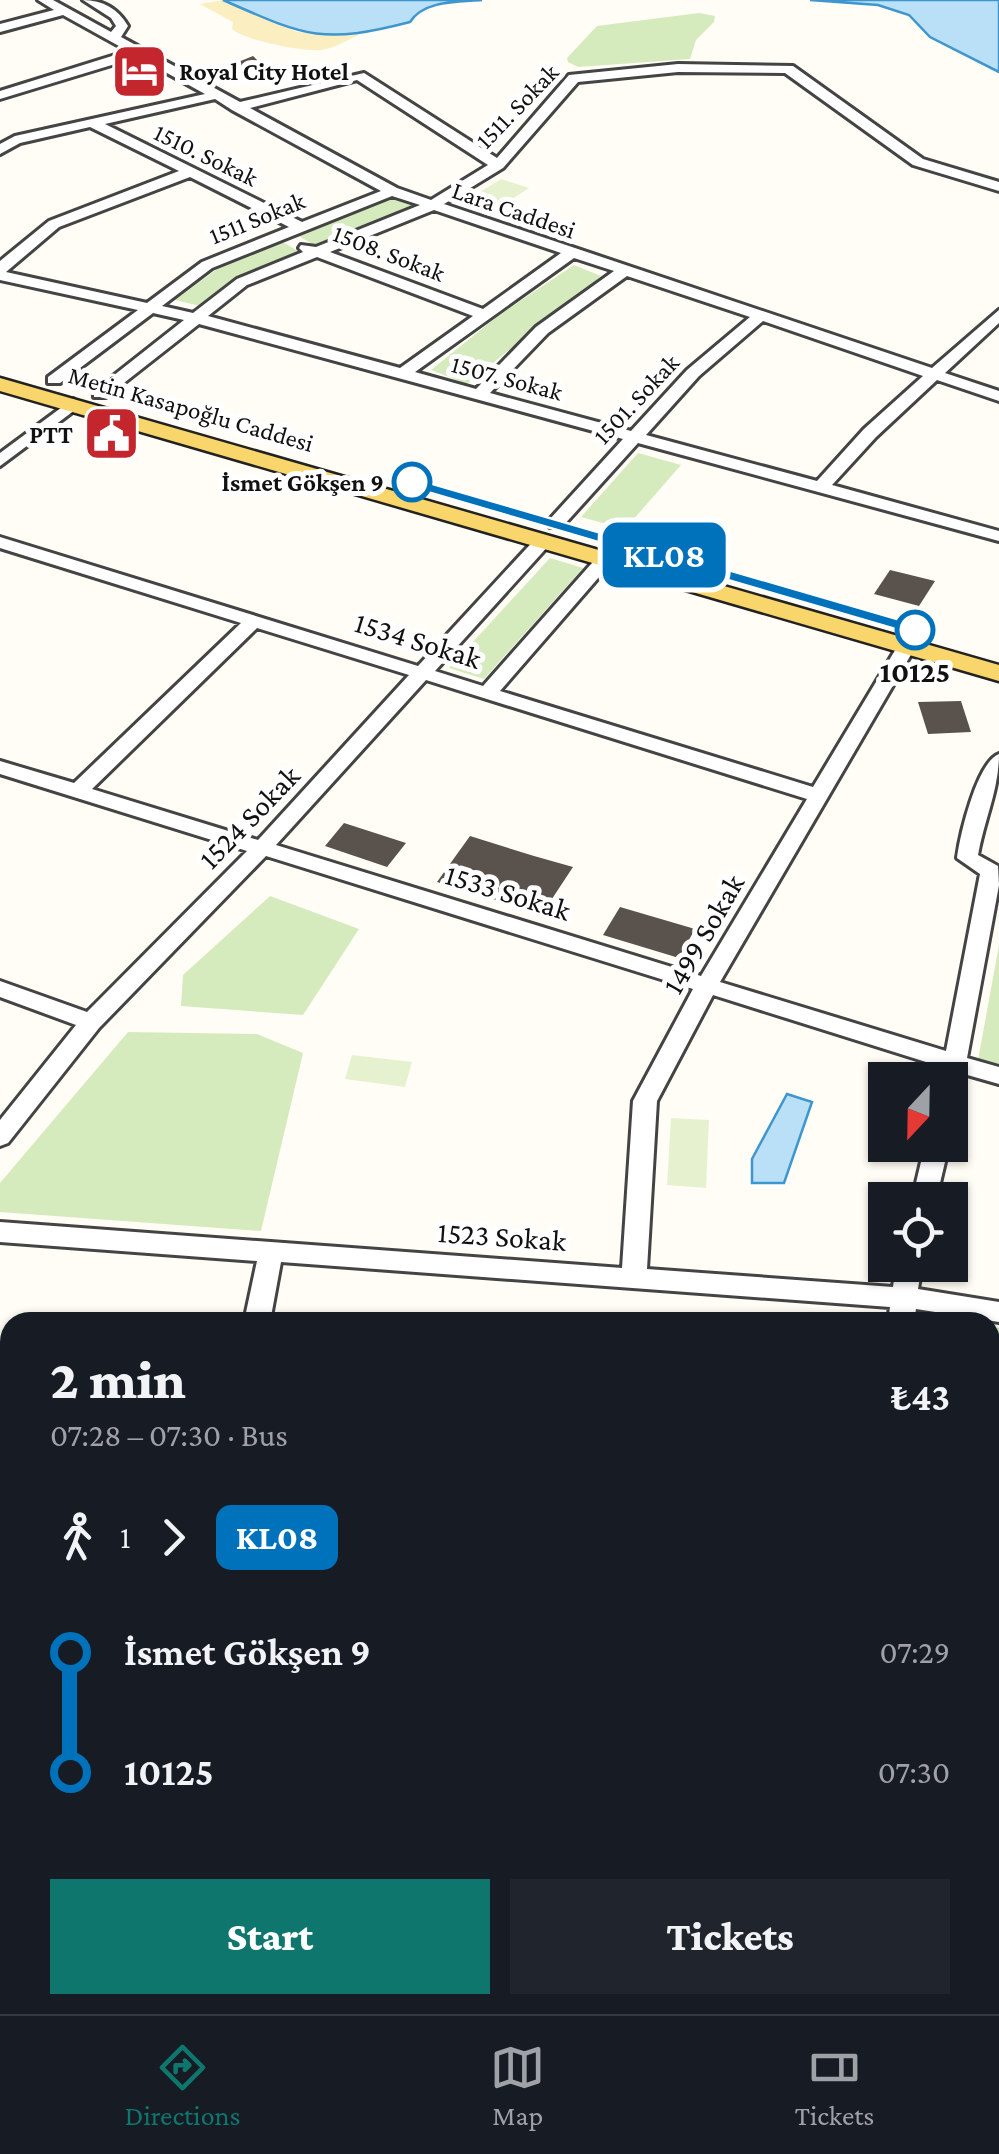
<!DOCTYPE html>
<meta charset="utf-8">
<style>
body{margin:0;font-family:"Crimson Pro",serif;background:#20242c;color:#f1f3f6;height:100vh;display:flex;flex-direction:column;font-size:38px;white-space:nowrap}
*{box-sizing:border-box;margin:0}
p{font-size:32px;color:#9ea1a6}
.icon{flex:none;width:55px;height:55px;fill:none;stroke:currentColor;stroke-width:2;stroke-linecap:round;stroke-linejoin:round}
.map{position:relative;flex:1;overflow:hidden}
.sheet{position:absolute;left:0px;top:1312px;width:1000px;height:702px;display:flex;flex-direction:column;background:#171b24;border-radius:30px 30px 0 0;box-shadow:0 2px 8px #0004}
.sheet>*{flex:none}
.badge{padding:0 20px;border-radius:15px;font-size:35px;line-height:65px}
.needle{width:65px;rotate:202deg}
.fabs{position:absolute;left:868px;top:1062px;display:grid;gap:20px}
.fabs a{display:grid;place-items:center;width:100px;height:100px;border-radius:0px;background:#171b24;box-shadow:0 2px 8px #0004;font-size:50px}
.map>.badge{position:absolute;translate:-50% -50%;box-shadow:0 0 0 5px #fff}
.legs{display:flex;align-items:center;gap:15px;height:110px;padding:0 50px;font-size:32px}
.legs p{margin-inline-start:auto}
.head{display:flex;align-items:center;justify-content:space-between;height:170px;padding:0 50px}
h1{font-size:55px;font-weight:800;line-height:75px}
.action{display:flex;gap:20px;margin-top:auto;padding:20px 50px}
.action a{flex:1;height:115px;border-radius:0px;background:#0f766e;color:#fff;font-size:40px;font-weight:800;line-height:115px;text-align:center}
.action a+a{background:#20242c;color:#f1f3f6}
ul{padding:0 50px;list-style:none}
li{display:flex;align-items:center;gap:35px;height:120px;font-size:38px}
li i{display:grid;place-items:center;width:15px;height:100%;margin:0 12px;background:currentColor}
li i::after{content:'';width:25px;height:25px;margin:-12px;border:8px solid;border-radius:50%;background:#171b24}
li p{margin-inline-start:auto}
li:first-child i{background:linear-gradient(#0000 50%,currentColor 0)}
li:last-child i{background:linear-gradient(currentColor 50%,#0000 0)}
.dock{display:flex;justify-content:space-around;align-items:center;height:140px;border-top:2px solid #363941;background:#171b24;font-size:28px;color:#9ea1a6}
.dock a{display:grid;justify-items:center;gap:5px}
.dock .selected{color:#0f766e}
.map>svg:first-child{display:block}
.green{fill:#d5ebbd}
.sand{fill:#fbeec1}
.pitch{fill:#e6f2cf}
.water{fill:#b9e0f7;stroke:#3f96cf;stroke-width:2.5}
.building{fill:#5a524d}
.lines{fill:none;stroke-linecap:round;stroke-linejoin:round}
.minor-casing{stroke:#444;stroke-width:6}
.major-casing{stroke:#222;stroke-width:5}
.minor{fill:#fff;fill-rule:evenodd}
.major{fill:#f9d66b;fill-rule:evenodd}
.line-1{fill:#0072bc;stroke:#fff;stroke-width:2.5}
.stop-1-dot{fill:#fff;stroke:#0072bc;stroke-width:5}
.labels{text-anchor:middle;dominant-baseline:central;stroke-width:10;stroke-linejoin:round;paint-order:stroke}
.far-poi-label{font-size:25px;font-weight:bold;fill:#111;stroke:#fff;text-anchor:start}
.far-street-label{font-size:25px;fill:#111;stroke:#fff}
.far-stop-label{font-size:25px;font-weight:bold;fill:#111;stroke:#fff;text-anchor:end}
.street-label{font-size:30px;fill:#111;stroke:#fff}
.stop-label{font-size:30px;font-weight:bold;fill:#111;stroke:#fff}
</style>
<div class="map">
<svg width="999" height="2014" viewBox="0 0 999 2014">
<rect width="100%" height="100%" fill="#fffdf5"/>
<g class="green">
<polygon points="699,13 715,16 714,22 696,40 690,59 578,67 568,62 567,58 597,26"/>
<polygon points="397,197 417,205 314,245 297,235"/>
<polygon points="281,241 298,251 238,277 200,306 175,300 224,264"/>
<polygon points="574,265 601,276 467,384 431,370 499,315"/>
<polygon points="638,453 681,465 625,529 581,517"/>
<polygon points="550,558 583,568 484,679 449,668"/>
<polygon points="270,896 359,929 303,1015 181,1006 183,975"/>
<polygon points="999,945 999,1066 978,1060"/>
<polygon points="128,1032 257,1034 303,1053 261,1231 0,1212 0,1183"/>
<polygon points="990,1326 999,1328 999,1872 990,1833"/>
</g>
<path class="sand" d="M223,0L297,32L359,35C347,40 333,49 320,50C303,52 244,40 232,29L233,22L200,4Z"/>
<g class="pitch">
<polygon points="501,179 529,188 495,210 467,200"/>
<polygon points="352,1055 412,1062 405,1087 345,1079"/>
<polygon points="671,1118 709,1120 706,1188 667,1185"/>
</g>
<g class="water">
<path d="M223,0H482C458,2 424,0 410,22C321,45 305,36 223,0Z"/>
<polygon points="810,0 999,0 999,72 930,37 909,15 878,5"/>
<polygon points="787,1094 812,1102 784,1183 752,1183 752,1159"/>
</g>
<g class="building">
<polygon points="253,56 273,75 256,82 249,77 241,79 228,66"/>
<polygon points="890,570 935,581 919,606 874,594"/>
<polygon points="961,701 971,732 928,734 918,702"/>
<polygon points="344,823 406,843 387,867 325,846"/>
<polygon points="470,836 534,856 573,867 542,914 437,882"/>
<polygon points="620,907 695,929 679,958 603,935"/>
</g>
<g class="lines">
<defs>
<g id="minor">
<path d="M38,0H53L111,32L116,26L111,18L83,0C103,0 118,9 128,26L121,37L240,102L364,73L497,158L569,75L678,64L793,66L923,159L999,182V191L913,165L785,73L678,72L578,82L503,168L444,204L932,368L999,310V323L945,373L999,391V401L937,380L876,437L832,485L999,531V541L638,443L562,527H550V519L623,439L199,324L106,397H94V391L184,320L153,313L60,383H48V377L138,310L0,280V261L49,221L179,171L90,127L20,143L0,154V144L15,136L205,94L138,57L0,99V91L128,51L63,15L0,32V24L54,10ZM357,80L488,165L431,200L397,188L250,108ZM215,99L232,110L381,191L302,222L105,124ZM190,177L289,227L202,262L147,303L6,272L59,227ZM392,196L420,205L316,247L301,245L299,248L303,252L237,279L193,313L162,306L212,268ZM434,210L561,253L483,309L330,252ZM317,257L473,316L400,368L208,316L247,285ZM574,258L614,271L536,327L476,389L415,372ZM627,276L750,317L687,370L631,431L490,393L548,333ZM763,321L923,376L864,429L817,481L646,435L699,376Z"/>
<polygon points="73,399 81,404 79,407 0,466 0,453"/>
<path d="M544,535L553,540L550,544L435,671L483,686L600,554H612V562L500,691L813,787L900,642L907,640L916,646L720,982L946,1051L980,874L957,858C960,835 977,762 999,754C999,790 984,820 978,855L998,866L999,885L967,1058L999,1067V1084L964,1074L958,1094L950,1097V1080H940L942,1067L713,995L657,1101L647,1269L893,1287L896,1265H922L918,1289L999,1302V1322L916,1309L914,1322H888L890,1307L281,1262L270,1322H244L257,1261L0,1242V1222L622,1268L633,1101L693,989L266,856L99,1028L8,1143L0,1146V1120L76,1025L0,997V981L87,1012L247,851L0,774V761L74,783L241,623L0,548V537L418,666L538,536ZM257,628L409,675L258,840L92,789ZM426,680L807,799L701,976L276,845Z"/>
<polygon points="925,1145 949,1145 936,1200 912,1200"/>
<polygon points="10,1649 10,1675 0,1676 0,1650"/>
<polygon points="999,1937 999,1969 990,1971 990,1939"/>
<polygon points="990,1991 999,2002 999,2014 970,2014 968,2005 990,2005"/>
<polygon points="192,2005 224,2005 223,2014 191,2014"/>
<polygon points="537,2005 648,2005 645,2014 537,2014"/>
</g>
<polygon id="major" points="0,378 999,665 999,681 0,391"/>
</defs>
<use href="#minor" class="minor-casing"/>
<use href="#major" class="major-casing"/>
<use href="#minor" class="minor"/>
<use href="#major" class="major"/>
</g>
<polygon class="line-1" points="412,478 921,626 923,630 909,633 407,486 407,479"/>
<defs>
<symbol id="hotel-square" viewBox="-11 -11 22 22"><rect x="-9" y="-9" width="18" height="18" rx="4" fill="#c4262e" stroke="#fff"/><path d="M-6-4.5h1.5V1H6V5H4.5V3h-9V5H-6ZM-4 0a1.8 1.8 0 1 1 3.6 0ZM.5 0V-2.5h3Q6-2.5 6 0Z" fill="#fff"/></symbol>
<symbol id="civic-square" viewBox="-11 -11 22 22"><rect x="-9" y="-9" width="18" height="18" rx="4" fill="#c4262e" stroke="#fff"/><path d="M-.6-6.5H3V-4.5H.6V-3L4-1V1h2V6H-6V1h2V-1L-.6-3ZM-1.2 2.5V6h2.4V2.5Z" fill="#fff"/></symbol>
</defs>
<g fill-rule="evenodd">
<use href="#hotel-square" x="108" y="40" width="63" height="63"/>
<use href="#civic-square" x="80" y="402" width="63" height="63"/>
</g>
<g class="stop-1-dot">
<circle cx="412" cy="482" r="18"/>
<circle cx="915" cy="630" r="18"/>
</g>
<g class="labels">
<g class="far-poi-label">
<text x="179" y="71">Royal City Hotel</text>
<text x="73" y="434" text-anchor="end">PTT</text>
</g>
<g class="far-street-label">
<text transform="translate(517 106) rotate(-46)">1511. Sokak</text>
<text transform="translate(206 155) rotate(26)">1510. Sokak</text>
<text transform="translate(514 210) rotate(19)">Lara Caddesi</text>
<text transform="translate(257 218) rotate(-22)">1511 Sokak</text>
<text transform="translate(389 253) rotate(21)">1508. Sokak</text>
<text transform="translate(507 378) rotate(15)">1507. Sokak</text>
<text transform="translate(636 399) rotate(-47)">1501. Sokak</text>
<text transform="translate(191 409) rotate(16)">Metin Kasapoğlu Caddesi</text>
</g>
<g class="far-stop-label">
<text x="384" y="482">İsmet Gökşen 9</text>
</g>
<g class="street-label">
<text transform="translate(418 640) rotate(17)">1534 Sokak</text>
<text transform="translate(249 817) rotate(-46)">1524 Sokak</text>
<text transform="translate(508 892) rotate(17)">1533 Sokak</text>
<text transform="translate(703 934) rotate(-60)">1499 Sokak</text>
<text transform="translate(502 1236) rotate(4)">1523 Sokak</text>
</g>
<g class="stop-label">
<text x="915" y="671">10125</text>
</g>
</g>
</svg>
<div class="fabs">
<a><svg class="needle" viewBox="-14 -14 28 28"><path d="M0-13l5 13h-10z" fill="#e53935"/><path d="M0 13l5-13h-10z" fill="#9ea1a6"/></svg></a>
<a><svg class="icon" aria-label="locate" viewBox="0 0 24 24"><circle cx="12" cy="12" r="6"/><path d="M12 2v4M12 18v4M2 12h4M18 12h4"/></svg></a>
</div>
<b class="badge" style="left:664px;top:555px;background:#0072bc;color:#fff">KL08</b>
<section class="sheet">
<div class="head"><div><h1>2 min</h1><p>07:28 – 07:30 · Bus</p></div><b>₺43</b></div>
<div class="legs"><svg class="icon" aria-label="walk" viewBox="0 0 24 24"><circle cx="13" cy="4" r="2"/><path d="M13 8l-2 6 4 7M11 14l-3 7M7 12l3-4h3l4 4"/></svg>1<svg class="icon" aria-label="forward" viewBox="0 0 24 24"><path d="M9 5l7 7-7 7"/></svg><b class="badge" style="background:#0072bc;color:#fff">KL08</b></div>
<ul>
<li><i style="color:#0072bc"></i><b>İsmet Gökşen 9</b><p>07:29</p></li>
<li><i style="color:#0072bc"></i><b>10125</b><p>07:30</p></li>
</ul>
<div class="action"><a>Start</a><a>Tickets</a></div>
</section>
</div>
<nav class="dock">
<a class="selected"><svg class="icon" aria-label="directions" viewBox="0 0 24 24"><path d="M12 3l9 9-9 9-9-9zM9 14v-3h6M13 9l2 2-2 2"/></svg>Directions</a>
<a><svg class="icon" aria-label="map" viewBox="0 0 24 24"><path d="M3 6l6-2 6 2 6-2v14l-6 2-6-2-6 2zM9 4v14M15 6v14"/></svg>Map</a>
<a><svg class="icon" aria-label="tickets" viewBox="0 0 24 24"><path d="M3 7h18v10H3zM15 7v10"/></svg>Tickets</a>
</nav>
